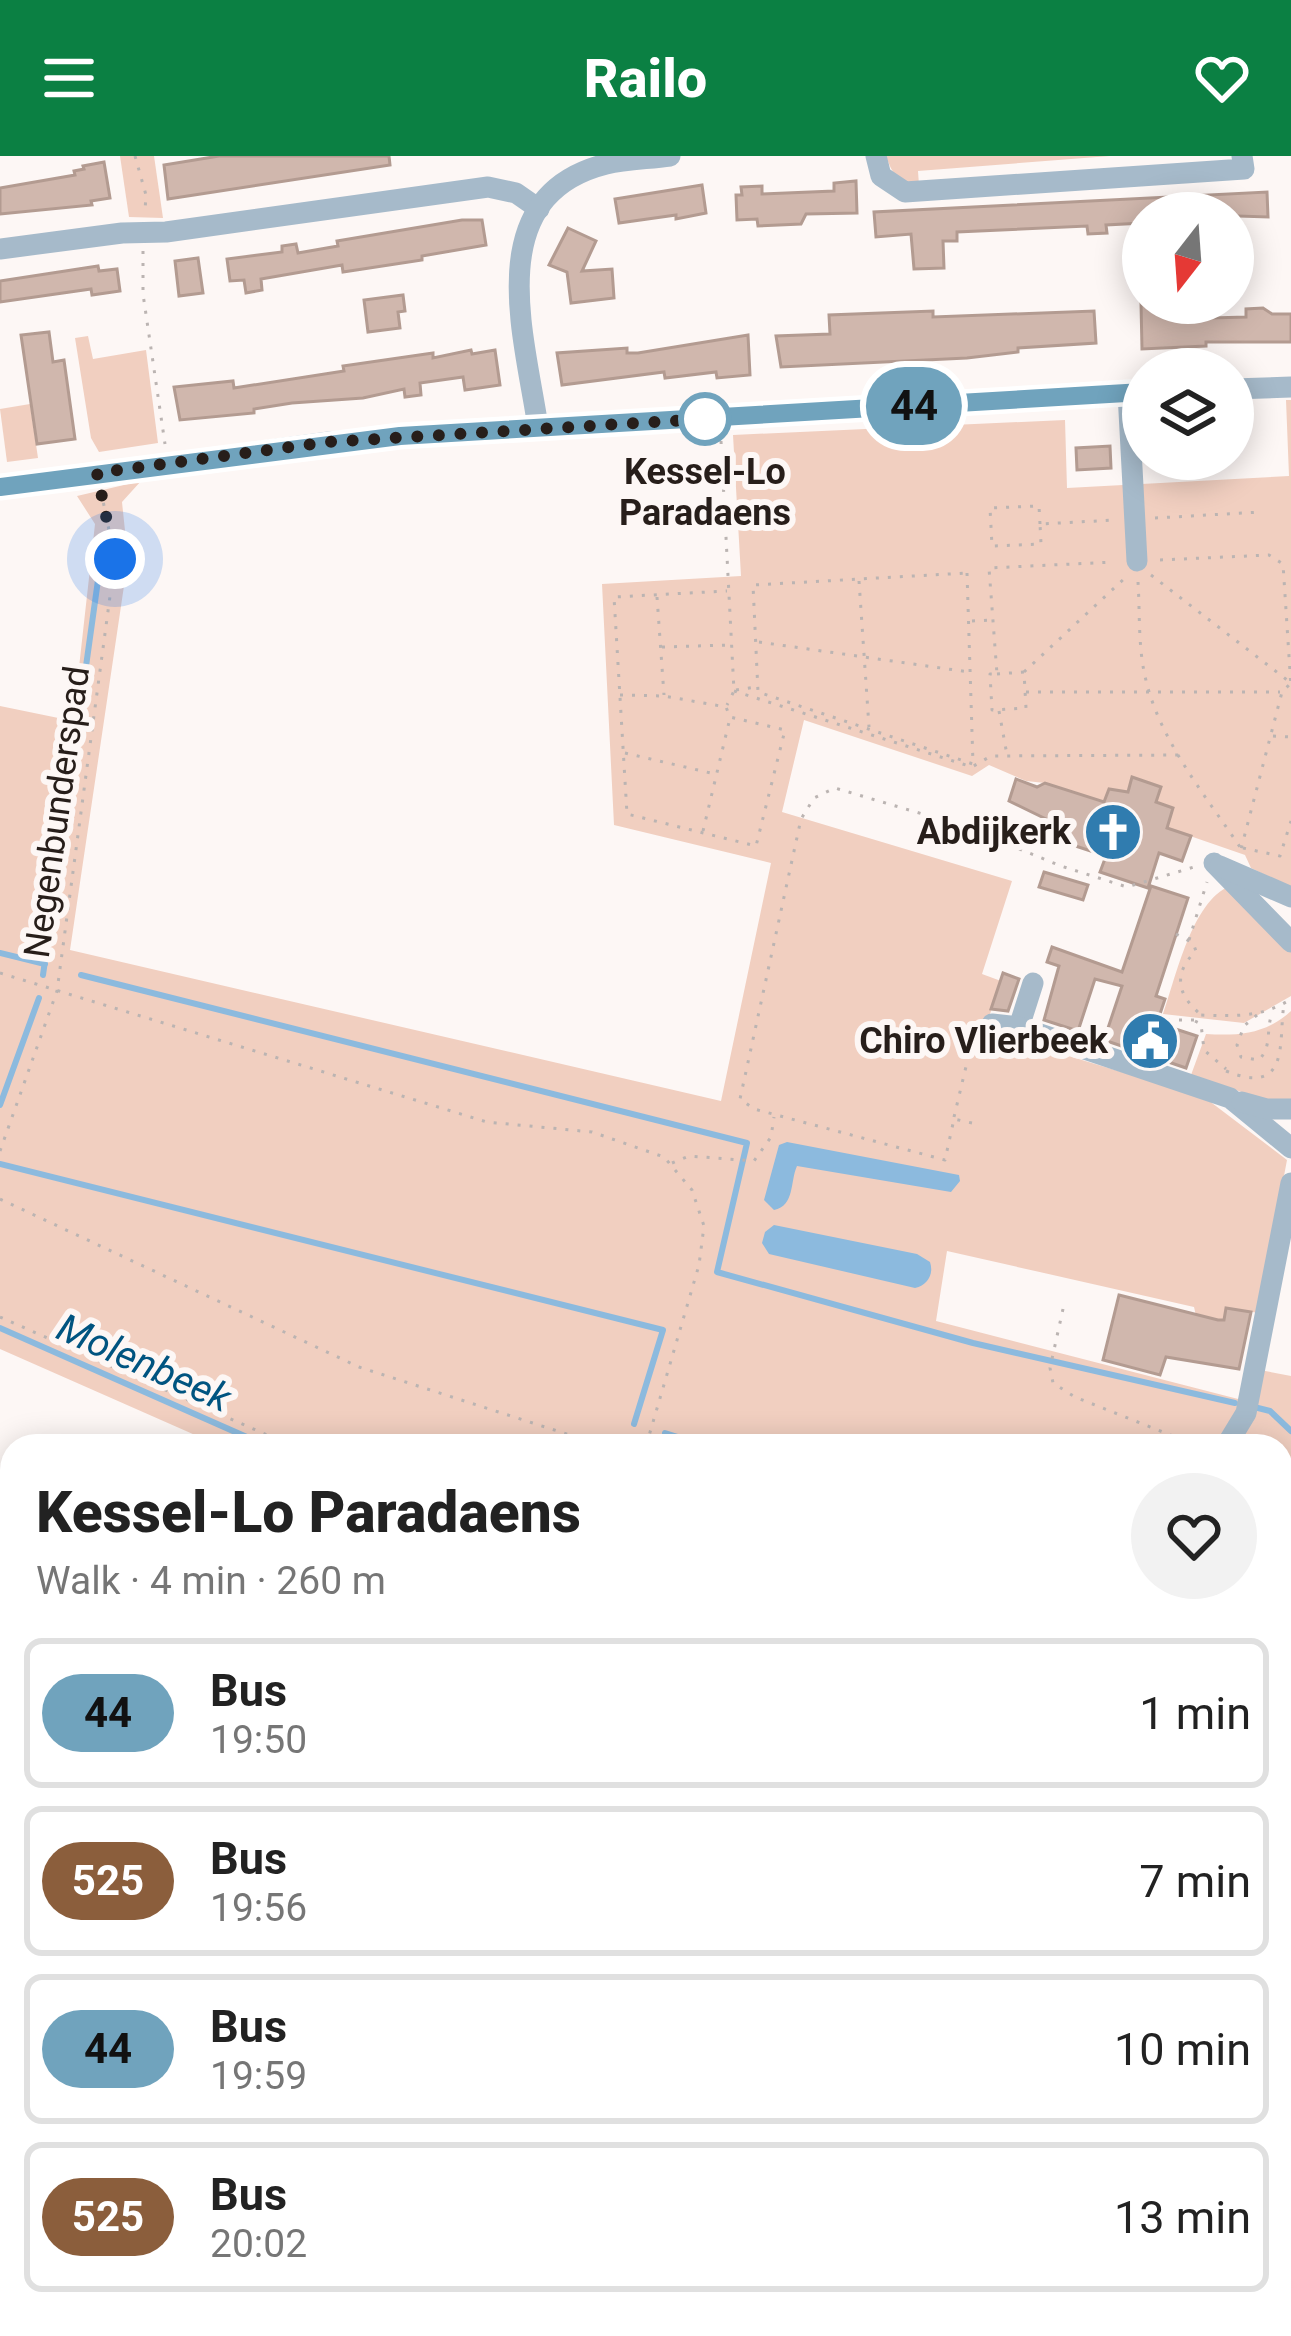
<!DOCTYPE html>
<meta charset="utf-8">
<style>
body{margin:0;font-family:Roboto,sans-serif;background:#f2f2f2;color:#222;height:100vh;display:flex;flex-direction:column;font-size:45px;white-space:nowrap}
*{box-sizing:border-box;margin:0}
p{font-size:39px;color:#767676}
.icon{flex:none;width:66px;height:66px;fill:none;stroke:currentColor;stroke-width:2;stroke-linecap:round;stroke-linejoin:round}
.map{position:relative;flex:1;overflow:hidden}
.drawer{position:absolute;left:0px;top:1278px;width:1293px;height:903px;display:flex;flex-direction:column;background:#fff;border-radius:36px 36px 0 0;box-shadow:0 6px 30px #0003}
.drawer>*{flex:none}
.badge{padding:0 24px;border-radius:39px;font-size:42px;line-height:78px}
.needle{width:78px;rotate:197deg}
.tools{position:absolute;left:1122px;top:36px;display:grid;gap:24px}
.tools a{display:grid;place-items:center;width:132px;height:132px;border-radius:50%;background:#fff;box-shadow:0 6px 30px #0003;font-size:60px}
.you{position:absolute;width:60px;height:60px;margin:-30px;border:9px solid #fff;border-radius:50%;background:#1a73e8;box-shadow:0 0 0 18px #1a73e833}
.map>.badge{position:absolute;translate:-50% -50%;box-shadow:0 0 0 6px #fff}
.round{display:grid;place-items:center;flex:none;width:126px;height:126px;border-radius:63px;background:#f2f2f2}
.headline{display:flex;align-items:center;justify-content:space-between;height:204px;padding:0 36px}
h1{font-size:57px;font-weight:800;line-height:90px}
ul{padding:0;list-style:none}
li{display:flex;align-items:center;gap:36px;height:150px;margin:0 24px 18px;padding:0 12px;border:6px solid #e0e0e0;border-radius:18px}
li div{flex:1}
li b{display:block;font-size:45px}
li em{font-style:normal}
li .badge{min-width:132px;font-weight:700;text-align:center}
header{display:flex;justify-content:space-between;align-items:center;height:156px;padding:0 36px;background:#0b8043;color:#fff;font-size:54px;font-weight:800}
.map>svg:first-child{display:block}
.green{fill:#f1cfc0}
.water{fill:#8cbade}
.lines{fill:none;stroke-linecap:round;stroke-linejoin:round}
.stream{stroke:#8cbade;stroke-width:6}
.building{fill:#d0b7ad;stroke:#b39b91;stroke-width:3}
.path{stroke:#bbb4b2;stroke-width:3;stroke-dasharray:3 9;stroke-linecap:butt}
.minor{stroke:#a6baca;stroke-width:21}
.line-casing{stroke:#fff;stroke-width:27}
.line{stroke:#70a3bd;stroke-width:18}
.walk{stroke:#271e1a;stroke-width:12;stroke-dasharray:0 21.6}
.stop-dot{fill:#fff;stroke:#70a3bd;stroke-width:6}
.labels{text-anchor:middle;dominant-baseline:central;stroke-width:12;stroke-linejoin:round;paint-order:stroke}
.stop-label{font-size:36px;font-weight:bold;fill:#271e1a;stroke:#fdf7f5}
.street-label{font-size:36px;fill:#271e1a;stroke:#fdf7f5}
.poi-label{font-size:36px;font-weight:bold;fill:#271e1a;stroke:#fdf7f5;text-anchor:end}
.water-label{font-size:39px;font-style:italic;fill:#005480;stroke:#fdf7f5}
</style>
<header><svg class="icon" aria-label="menu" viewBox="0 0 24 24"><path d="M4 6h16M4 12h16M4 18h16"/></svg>Railo<svg class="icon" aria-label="heart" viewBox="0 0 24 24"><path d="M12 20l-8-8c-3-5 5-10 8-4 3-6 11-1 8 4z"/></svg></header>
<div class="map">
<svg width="1291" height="2180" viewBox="0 0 1291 2180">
<rect width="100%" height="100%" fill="#fdf7f5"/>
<g class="green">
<polygon points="120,0 154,0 163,62 129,61"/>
<path d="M886,0H1110L918,15L919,29C898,25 893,20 886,0Z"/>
<polygon points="88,180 93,203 146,194 158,287 99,296 91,282 75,182"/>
<polygon points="1286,244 1291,244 1291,732 1251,712 1245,699 1167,672 1169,667 1156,646 1160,630 1133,621 1128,636 1104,646 1045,627 1026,625 989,609 972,620 804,564 782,656 1012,725 982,818 1001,825 990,858 990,876 1204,941 1287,1004 1258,1157 1226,1151 1223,1169 1197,1164 1194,1151 947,1095 936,1165 1242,1244 1218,1290 220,1290 0,1193 0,550 73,565 95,368 77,340 141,325 122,346 128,403 70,794 721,945 771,707 614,669 602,428 741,420 733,279 1065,264 1067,332 1289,320"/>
<polygon points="30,248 38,302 7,306 0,253"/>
<path d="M1230,730L1291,793V840L1244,867L1163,858C1176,821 1192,745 1230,730Z"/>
<path d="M1291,855V943L1274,947L1191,919L1206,878C1239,880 1266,878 1291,855Z"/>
<polygon points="1260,1214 1291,1220 1291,1352 1281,1348 1281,1290 1232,1290"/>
<polygon points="1281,1359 1291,1363 1291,1748 1281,1743"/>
</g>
<g class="water">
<path d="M787,986L959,1019L960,1025L951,1036L797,1010C790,1025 795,1050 774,1054L764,1044L779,989Z"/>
<path d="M774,1069L917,1098L930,1106C934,1118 928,1129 915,1132L769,1098L762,1087L765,1076Z"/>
</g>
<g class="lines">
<g class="stream">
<polyline points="0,797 45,808"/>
<polyline points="43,819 104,381"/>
<polyline points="81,819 747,987 717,1116 973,1187 1235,1247"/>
<polyline points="0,949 39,842"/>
<polyline points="0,1008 663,1174 634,1268"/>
<polyline points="0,1172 267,1290"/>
<polyline points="1254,1251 1270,1255 1291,1275"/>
<polyline points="665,1277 707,1290"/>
<polyline points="1281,1542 1291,1548"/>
<polyline points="1281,1721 1291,1725"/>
</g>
</g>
<g class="building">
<polygon points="219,0 389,0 390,9 168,43 164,9"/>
<polygon points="104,6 110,42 91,45 92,49 0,58 0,32 75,19 74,15 84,13 83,10"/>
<polygon points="856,25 857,57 806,58 801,68 758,70 757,63 737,64 736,39 742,39 741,31 762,30 762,38 834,35 834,27"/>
<polygon points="702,29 706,57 676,63 676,59 619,67 615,43"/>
<polygon points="1267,36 1268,61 1143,57 1143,67 1106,69 1107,77 1088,78 1087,70 957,76 957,85 943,85 944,112 914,113 911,78 876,81 874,56"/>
<polygon points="462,64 482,64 486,89 422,100 422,104 343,116 342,109 261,123 262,134 246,137 244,124 230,125 227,103 282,96 282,90 296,88 298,97 338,90 337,85"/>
<polygon points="568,72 596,85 582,115 612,113 614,142 571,147 567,116 549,109"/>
<polygon points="198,102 203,137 179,140 175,105"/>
<polygon points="98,110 99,115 117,113 120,135 92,139 91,133 0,146 0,125"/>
<polygon points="403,139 405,155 398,156 400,172 368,176 364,144"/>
<polygon points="1141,147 1211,148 1211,162 1246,161 1246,153 1263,152 1272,158 1291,158 1291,186 1206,186 1206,190 1142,193"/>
<polygon points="933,155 933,161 1094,155 1096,187 1018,192 1018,196 967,202 781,211 776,180 830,178 829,159"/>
<polygon points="49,176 53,206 64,204 75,283 37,288 21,179"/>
<polygon points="748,179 750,219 717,222 716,216 665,222 664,216 562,229 557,197 627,192 627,197 638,197"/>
<polygon points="471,194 472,198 495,194 500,229 465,234 463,221 420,227 421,239 405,241 404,233 363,242 292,247 254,253 254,257 180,264 174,231 233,225 234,232 344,215 343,210 433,197 433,202"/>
<polygon points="1110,290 1111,312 1077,314 1076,292"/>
<polygon points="1132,621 1161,631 1156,646 1173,652 1167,672 1191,680 1182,705 1159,697 1148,732 1100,716 1106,700 1045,680 1050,665 1009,645 1016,623 1037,631 1045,627 1104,646 1109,633 1128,636"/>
<polygon points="1044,716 1088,729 1083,744 1039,731"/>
<polygon points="1151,730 1188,742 1156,840 1165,843 1157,867 1197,880 1186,912 1104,884 1122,830 1095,823 1078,875 1044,864 1059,810 1047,806 1052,791 1122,816"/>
<polygon points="1003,817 1019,823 1008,855 991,853"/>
<polygon points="1119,1139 1218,1164 1224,1164 1226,1152 1251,1156 1239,1213 1166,1201 1160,1219 1103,1204"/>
</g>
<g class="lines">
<g class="path">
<polyline points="135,0 146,39 145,55"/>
<polyline points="143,95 143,138 165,288"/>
<polyline points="721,285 734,535 727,549"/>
<polyline points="1155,362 1261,356"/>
<polyline points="1040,368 1039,350 990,352 992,390 1041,388 1040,368 1115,364"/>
<polyline points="1160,404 1269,399 1283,408 1291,531"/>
<polygon points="967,417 973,608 758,536 753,429"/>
<polyline points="1151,419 1291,527 1282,536 1240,697"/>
<polyline points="859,425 869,571"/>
<path d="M1138,426C1140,456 1138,490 1145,520C1158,582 1205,639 1240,691"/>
<polyline points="657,441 664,539"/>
<polyline points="972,465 992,464"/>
<polyline points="759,486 969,516"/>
<polyline points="662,491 730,489"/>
<polyline points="1024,516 1126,421"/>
<polyline points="997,518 1024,516 1026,552 992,554 990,518 997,518 989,412 1114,406"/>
<polyline points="736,534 756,531"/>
<polyline points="734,535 972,611 991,600 1180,599"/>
<polyline points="1026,536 1280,536"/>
<polyline points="620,539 664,540 726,551 730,561 785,574 756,690 627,658 614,441 727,435"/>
<polyline points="999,555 1007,599"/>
<polyline points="1273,580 1291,581"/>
<polyline points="625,597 715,618"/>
<polyline points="703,675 730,562"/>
<polyline points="1243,692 1280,700 1291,665"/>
<path d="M1176,778L1193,787L1196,795C1174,816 1176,837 1199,857"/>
<polyline points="1189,784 1207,726"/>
<polyline points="0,817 487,966 592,976 664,1001 692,1034 704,1070 699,1109 646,1290"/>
<path d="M1257,859L1244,870L1237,889L1241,901L1259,904C1273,889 1265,873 1273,855"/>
<path d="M1167,864H1194L1200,859C1234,860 1262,862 1291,843"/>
<polyline points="1195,865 1201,868 1204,894 1226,913"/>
<path d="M1226,915C1291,941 1278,886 1284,848"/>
<polyline points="954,961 974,877"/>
<polyline points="972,967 954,963 945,1004 754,953 740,943 801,663 814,642 835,632 963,670 1061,710 1127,731 1194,711"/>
<polyline points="0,995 57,835 115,403 102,340"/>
<polyline points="672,1007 689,1000 754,1005 771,981 774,961"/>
<polyline points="0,1043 359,1211 604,1290"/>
<polyline points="1063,1153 1050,1212 1053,1227 1075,1241 1198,1290"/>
<polyline points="0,1161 292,1290"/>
<polyline points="1281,1358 1291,1361"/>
<polyline points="1002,2169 1012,2180"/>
</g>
<g class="minor">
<polyline points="876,0 881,20 905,36 1244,13 1242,0"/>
<polyline points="0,93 122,77 166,76 488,31 516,37 539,53"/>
<polyline points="1233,233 1291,231"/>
<polyline points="1128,237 1137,405"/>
<path d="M538,271C525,181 479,40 606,8C626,3 649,3 670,0"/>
<polyline points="0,331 329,286 1143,236"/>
<polyline points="1214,707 1291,786"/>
<polyline points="1220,710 1291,741"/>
<polyline points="1033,827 1019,871 1230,942 1291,992"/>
<polyline points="992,868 1019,871"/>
<polyline points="1242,946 1267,953 1291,953"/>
<polyline points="1226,1290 1246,1257 1291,1027"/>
<polyline points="0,1859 12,1864"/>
<polyline points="657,2169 673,2180"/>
</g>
</g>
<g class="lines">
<defs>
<polyline id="line" points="0,331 400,280 1143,236"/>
</defs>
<use href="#line" class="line-casing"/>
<use href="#line" class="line"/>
<polyline class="walk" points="115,403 97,317 328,286 719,262 705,263"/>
</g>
<defs>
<symbol id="church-disc" viewBox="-11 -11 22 22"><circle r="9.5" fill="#307caf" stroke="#fdf7f5"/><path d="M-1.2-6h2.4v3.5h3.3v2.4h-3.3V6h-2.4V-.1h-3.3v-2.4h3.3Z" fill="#fff"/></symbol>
<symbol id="civic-disc" viewBox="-11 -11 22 22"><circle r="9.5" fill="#307caf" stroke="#fdf7f5"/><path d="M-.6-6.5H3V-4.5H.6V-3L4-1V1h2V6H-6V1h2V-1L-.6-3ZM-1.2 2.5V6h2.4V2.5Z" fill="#fff"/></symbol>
</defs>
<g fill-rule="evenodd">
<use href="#church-disc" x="1080" y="643" width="66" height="66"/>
<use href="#civic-disc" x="1117" y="852" width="66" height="66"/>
</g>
<circle class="stop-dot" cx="705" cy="263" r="24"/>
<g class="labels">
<g class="stop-label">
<text x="705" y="316">Kessel-Lo<tspan x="705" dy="41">Paradaens</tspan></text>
</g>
<g class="street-label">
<text transform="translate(57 656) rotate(-82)">Negenbunderspad</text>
</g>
<g class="poi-label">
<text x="1071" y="676">Abdijkerk</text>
<text x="1108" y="885">Chiro Vlierbeek</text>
</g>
<g class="water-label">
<text transform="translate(144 1207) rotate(24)">Molenbeek</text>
</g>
</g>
</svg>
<div class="tools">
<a><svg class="needle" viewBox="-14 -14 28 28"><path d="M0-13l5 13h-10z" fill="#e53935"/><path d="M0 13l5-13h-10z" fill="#767676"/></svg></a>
<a><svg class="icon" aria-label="layers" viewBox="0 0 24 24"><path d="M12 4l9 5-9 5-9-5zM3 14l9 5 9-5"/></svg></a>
</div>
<div class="you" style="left:115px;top:403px"></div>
<b class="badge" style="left:914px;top:250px;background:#70a3bd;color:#111">44</b>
<section class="drawer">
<div class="headline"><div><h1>Kessel-Lo Paradaens</h1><p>Walk · 4 min · 260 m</p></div><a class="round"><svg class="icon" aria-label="heart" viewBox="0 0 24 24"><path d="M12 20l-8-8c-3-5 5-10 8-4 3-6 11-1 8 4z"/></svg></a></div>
<ul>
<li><span class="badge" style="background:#70a3bd;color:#111">44</span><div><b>Bus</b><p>19:50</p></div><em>1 min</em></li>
<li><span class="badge" style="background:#8b5e3c;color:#fff">525</span><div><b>Bus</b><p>19:56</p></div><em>7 min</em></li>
<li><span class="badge" style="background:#70a3bd;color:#111">44</span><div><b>Bus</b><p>19:59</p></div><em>10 min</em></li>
<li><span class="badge" style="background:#8b5e3c;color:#fff">525</span><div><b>Bus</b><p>20:02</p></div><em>13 min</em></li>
</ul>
</section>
</div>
